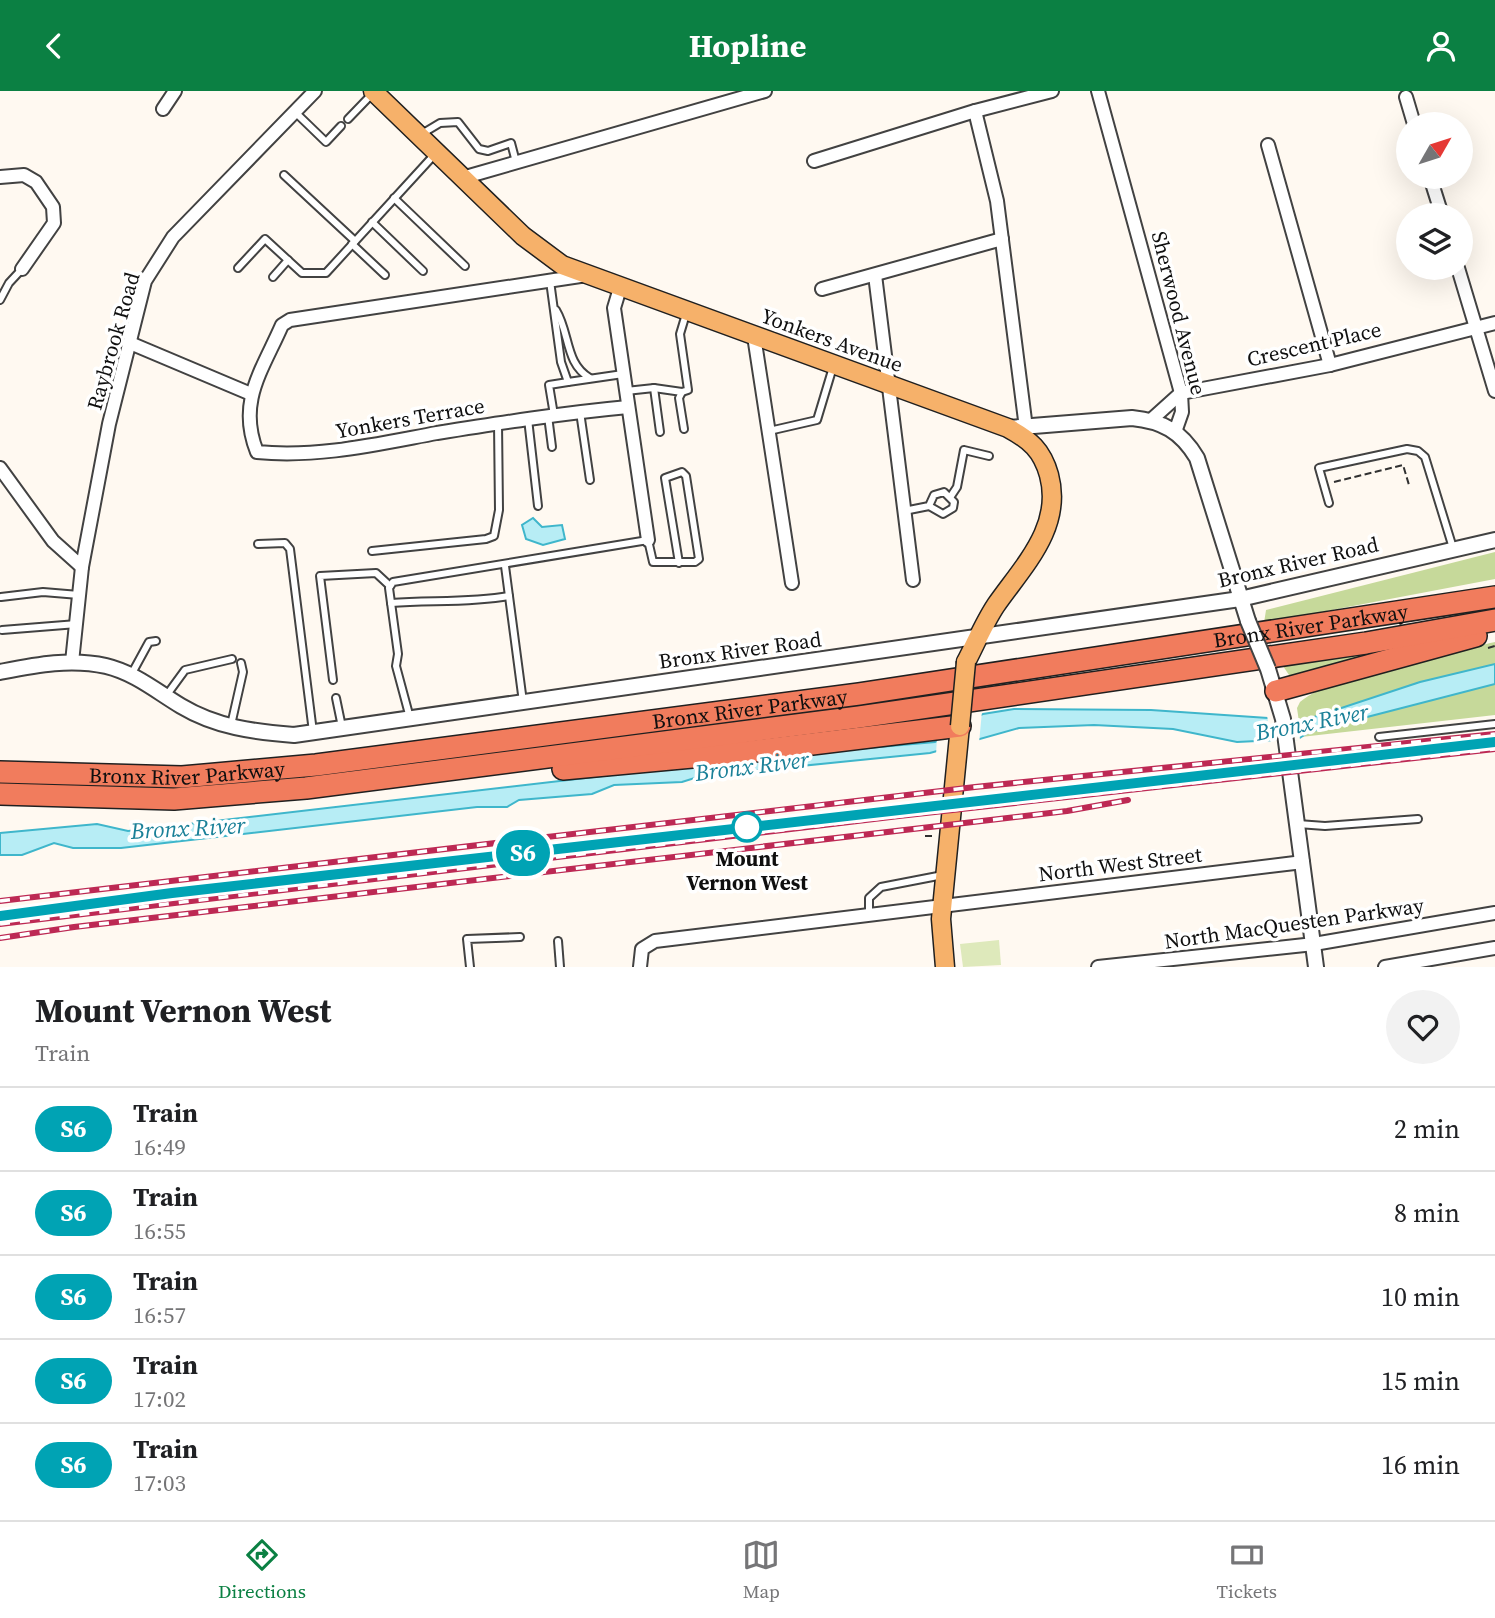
<!DOCTYPE html>
<style>
body{margin:0;font-family:"Source Serif 4",serif;background:#f2f2f2;color:#202124;height:100vh;display:flex;flex-direction:column;font-size:26px;white-space:nowrap}
*{box-sizing:border-box;margin:0}
p{font-size:23px;color:#757577}
.icon{flex:none;width:38px;height:38px;fill:none;stroke:currentColor;stroke-width:2;stroke-linecap:round;stroke-linejoin:round}
.map{position:relative;height:876px;overflow:hidden}
.details{display:flex;flex-direction:column;background:#fff;flex:1}
.details>*{flex:none}
.badge{padding:0 14px;border-radius:23px;font-size:24px;line-height:46px}
.needle{width:46px;rotate:51deg}
.fabs{position:absolute;left:1396px;top:21px;display:grid;gap:14px}
.fabs a{display:grid;place-items:center;width:77px;height:77px;border-radius:50%;background:#fff;box-shadow:0 7px 28px #0002;font-size:35px}
.map>.badge{position:absolute;translate:-50% -50%;box-shadow:0 0 0 4px #fff}
.round{display:grid;place-items:center;flex:none;width:74px;height:74px;border-radius:37px;background:#f2f2f2}
.overview{display:flex;align-items:center;justify-content:space-between;height:119px;padding:0 35px}
h1{font-size:33px;font-weight:700;line-height:52px}
ul{padding:0;list-style:none}
li{display:flex;align-items:center;gap:21px;height:84px;padding:0 35px;border-top:2px solid #e0e0e0}
li div{flex:1}
li b{display:block;font-size:26px}
li em{font-style:normal}
li .badge{min-width:77px;font-weight:700;text-align:center}
header{display:flex;justify-content:space-between;align-items:center;height:91px;padding:0 35px;background:#0b8043;color:#fff;font-size:32px;font-weight:700}
.menu{display:flex;justify-content:space-around;align-items:center;height:98px;border-top:2px solid #e0e0e0;background:#fff;font-size:19px;color:#757577}
.menu a{display:grid;justify-items:center;gap:4px}
.menu .on{color:#0b8043}
.map>svg:first-child{display:block}
.green{fill:#dee9bb}
.forest{fill:#c6d99a}
.water{fill:#b7edf5;stroke:#3fb6cb;stroke-width:2}
.pier{fill:#fff9f1}
.lines{fill:none;stroke-linecap:round;stroke-linejoin:round}
.service-casing{stroke:#424242;stroke-width:10}
.minor-casing{stroke:#424242;stroke-width:16}
.tertiary-casing{stroke:#424242;stroke-width:18}
.primary-casing{stroke:#202020;stroke-width:21}
.motorway-casing{stroke:#202020;stroke-width:24}
.path{stroke:#313131;stroke-width:2;stroke-dasharray:7 3.5;stroke-linecap:butt}
.service{stroke:#fff;stroke-width:6}
.minor{stroke:#fff;stroke-width:12}
.tertiary{stroke:#fff;stroke-width:14}
.primary{stroke:#f6b16a;stroke-width:18}
.motorway{stroke:#f17c5d;stroke-width:21}
.rail-casing{stroke:#bd2954;stroke-width:6}
.rail{stroke:#fff;stroke-width:3.5;stroke-dasharray:10;stroke-linecap:butt}
.tertiary-bridge-casing{stroke:#424242;stroke-width:18;stroke-linecap:butt}
.primary-bridge-casing{stroke:#202020;stroke-width:21;stroke-linecap:butt}
.tertiary-bridge{stroke:#fff;stroke-width:14}
.primary-bridge{stroke:#f6b16a;stroke-width:18}
.line-casing{stroke:#fff;stroke-width:16}
.line{stroke:#00a3b4;stroke-width:10}
.stop-dot{fill:#fff;stroke:#00a3b4;stroke-width:3.5}
.labels{text-anchor:middle;dominant-baseline:central;stroke-width:7;stroke-linejoin:round;paint-order:stroke}
.street-label{font-size:21px;fill:#0f0f0f;stroke:#fff}
.stop-label{font-size:21px;font-weight:bold;fill:#0f0f0f;stroke:#fff}
.water-label{font-size:23px;font-style:italic;fill:#1a8098;stroke:#fff}
</style>
<header><svg class="icon" aria-label="back" viewBox="0 0 24 24"><path d="M15 5l-7 7 7 7"/></svg>Hopline<svg class="icon" aria-label="person" viewBox="0 0 24 24"><circle cx="12" cy="8" r="4"/><path d="M4 21q1-7 8-7t8 7"/></svg></header>
<div class="map">
<svg width="1495" height="876" viewBox="0 0 1495 876">
<rect width="100%" height="100%" fill="#fff9f1"/>
<polygon class="green" points="999,849 1001,874 963,876 960,853"/>
<g class="forest">
<polygon points="1495,461 1495,488 1264,532 1266,519"/>
<path d="M1495,551V573L1420,591L1299,631L1297,617L1300,611C1337,581 1446,562 1495,551Z"/>
<polygon points="1382,559 1383,562 1297,587 1289,584 1283,575"/>
<polygon points="1495,593 1495,624 1301,646 1309,641"/>
</g>
<g class="water">
<polygon points="533,427 542,436 562,434 565,448 543,454 526,448 522,434"/>
<polygon points="1495,573 1495,593 1309,641 1298,648 1237,651 1173,638 1094,634 1019,637 930,662 701,685 682,691 614,694 592,703 519,709 507,716 477,716 121,757 73,757 54,752 22,764 0,764 0,742 97,733 128,740 767,666 935,651 983,623 1014,618 1151,619 1268,627 1293,633 1420,591"/>
</g>
<g class="pier">
<polygon points="982,620 979,652 936,664 937,646"/>
<polygon points="1267,624 1293,630 1298,627 1300,649 1271,652"/>
</g>
<g class="lines">
<defs>
<g id="service">
<polyline points="295,21 326,51 341,35"/>
<polyline points="348,28 374,1"/>
<polyline points="420,44 440,32 458,31 479,58 488,60 511,52 516,71"/>
<polyline points="284,84 355,150"/>
<polyline points="394,107 465,175"/>
<polyline points="372,131 423,180"/>
<polyline points="352,153 385,184"/>
<polyline points="238,177 265,148 302,182 326,182 435,63"/>
<polyline points="273,186 288,169"/>
<polyline points="550,190 561,271 568,291 623,283"/>
<polyline points="0,209 9,192 22,178"/>
<path d="M556,219C570,242 565,273 590,287"/>
<polyline points="654,297 660,341"/>
<polyline points="626,300 654,297 682,301 679,307 684,338"/>
<polyline points="682,301 688,299 680,243 686,223"/>
<polyline points="580,321 590,389"/>
<polyline points="554,324 549,294 568,291"/>
<polyline points="548,325 552,356"/>
<polyline points="528,328 538,415"/>
<polyline points="769,340 817,329 833,276"/>
<polyline points="951,405 957,396 964,359 989,365"/>
<polyline points="1329,412 1319,377 1407,358 1418,360 1425,366 1453,457"/>
<polyline points="904,420 929,415 934,404 944,401 954,411 953,417 943,423 929,415"/>
<polyline points="258,453 285,452 290,458 313,641"/>
<polyline points="372,460 486,448 494,445 499,419 498,332"/>
<polyline points="505,475 523,611"/>
<polyline points="1,506 43,501 79,504"/>
<path d="M391,512C431,509 469,512 509,505"/>
<polyline points="2,539 77,533"/>
<polyline points="131,584 149,551 156,550"/>
<polyline points="333,589 320,485 376,482 390,495"/>
<polyline points="166,605 185,579 232,568"/>
<polyline points="336,607 342,636"/>
<polyline points="410,627 396,575 398,563 389,497 393,491 648,449 653,471 695,471 699,468 686,385 682,381 665,387 679,472"/>
<polyline points="231,634 243,581 241,572"/>
<polyline points="1379,646 1495,633"/>
<polyline points="1298,733 1325,735 1418,728"/>
<polyline points="869,823 869,807 881,796 943,784"/>
<polyline points="558,850 560,876"/>
<polyline points="470,876 467,848 520,846"/>
</g>
<g id="minor">
<polyline points="1098,0 1181,302 1182,321 1175,341"/>
<polyline points="1406,6 1414,33"/>
<polyline points="163,18 175,0"/>
<polyline points="975,20 997,110 1026,337"/>
<polyline points="1268,54 1330,274"/>
<polyline points="814,70 975,20 1052,0"/>
<polyline points="0,86 24,84 36,91 53,116 54,132 22,178"/>
<polyline points="1430,86 1442,124"/>
<polyline points="462,87 765,0"/>
<polyline points="1458,177 1495,300"/>
<path d="M587,184L290,229L282,234C262,280 237,311 257,361C318,367 377,353 437,342C500,332 563,322 628,316"/>
<polyline points="875,184 913,489"/>
<polyline points="620,197 614,217 648,449"/>
<polyline points="822,198 1002,148"/>
<polyline points="754,245 792,492"/>
<polyline points="130,252 251,303"/>
<polyline points="1151,329 1181,302 1330,274 1495,232"/>
<polyline points="0,377 53,450 82,476"/>
<polyline points="72,571 82,476 109,333 145,190 173,146 315,0"/>
<polyline points="640,876 642,858 655,850 1303,771"/>
<polyline points="1098,876 1314,853 1495,822"/>
<polyline points="1385,876 1495,857"/>
</g>
<g id="tertiary">
<path d="M1008,337L1132,327C1162,330 1181,340 1197,367L1248,530"/>
<polyline points="1268,578 1283,628 1316,876"/>
<path d="M0,581C36,574 70,567 106,575C135,582 156,600 181,615C216,636 254,641 294,644L1240,508L1495,449"/>
</g>
<g id="primary">
<path d="M373,0L523,145L562,174L1008,337C1030,349 1042,359 1049,384C1063,436 1024,474 996,514C984,532 976,552 966,571"/>
<polyline points="945,876 941,828 960,635"/>
</g>
<g id="motorway">
<polyline points="1276,600 1476,545"/>
<polyline points="563,678 746,661 960,635"/>
<path id="s1" d="M0,681L182,686L316,674L859,603L1495,506"/>
<polyline points="0,703 174,708 306,697 859,626 1366,552 1495,529"/>
</g>
</defs>
<use href="#service" class="service-casing"/>
<use href="#minor" class="minor-casing"/>
<use href="#tertiary" class="tertiary-casing"/>
<use href="#primary" class="primary-casing"/>
<use href="#motorway" class="motorway-casing"/>
<g class="path">
<polyline points="1334,391 1403,374 1409,394"/>
<polyline points="1488,557 1495,555"/>
<polyline points="925,745 932,745"/>
</g>
<use href="#service" class="service"/>
<use href="#minor" class="minor"/>
<use href="#tertiary" class="tertiary"/>
<use href="#primary" class="primary"/>
<use href="#motorway" class="motorway"/>
<defs>
<g id="rail">
<polyline points="0,810 975,696 1495,643"/>
<polyline points="0,833 899,725 1495,658"/>
<polyline points="0,847 74,836 1067,720 1128,709"/>
</g>
</defs>
<use href="#rail" class="rail-casing"/>
<use href="#rail" class="rail"/>
<defs>
<polyline id="tertiary-bridge" points="1248,530 1268,578"/>
<polyline id="primary-bridge" points="960,635 966,571"/>
</defs>
<use href="#tertiary-bridge" class="tertiary-bridge-casing"/>
<use href="#primary-bridge" class="primary-bridge-casing"/>
<use href="#tertiary-bridge" class="tertiary-bridge"/>
<use href="#primary-bridge" class="primary-bridge"/>
</g>
<g class="lines">
<defs>
<polyline id="line" points="0,825 172,802 1495,651"/>
</defs>
<use href="#line" class="line-casing"/>
<use href="#line" class="line"/>
</g>
<circle class="stop-dot" cx="747" cy="736" r="14"/>
<g class="labels">
<g class="street-label">
<text transform="translate(1179 222) rotate(76)">Sherwood Avenue</text>
<text transform="translate(832 249) rotate(20)">Yonkers Avenue</text>
<text transform="translate(113 250) rotate(-74)">Raybrook Road</text>
<text transform="translate(1314 253) rotate(-13)">Crescent Place</text>
<text transform="translate(410 327) rotate(-10)">Yonkers Terrace</text>
<text transform="translate(1298 471) rotate(-13)">Bronx River Road</text>
<text stroke="none"><textPath href="#s1" startOffset="1321">Bronx River Parkway</textPath></text>
<text transform="translate(740 559) rotate(-8)">Bronx River Road</text>
<text stroke="none"><textPath href="#s1" startOffset="754">Bronx River Parkway</textPath></text>
<text stroke="none"><textPath href="#s1" startOffset="187">Bronx River Parkway</textPath></text>
<text transform="translate(1120 773) rotate(-7)">North West Street</text>
<text transform="translate(1294 832) rotate(-8)">North MacQuesten Parkway</text>
</g>
<g class="stop-label">
<text x="747" y="767">Mount<tspan x="747" dy="24">Vernon West</tspan></text>
</g>
<g class="water-label">
<text transform="translate(1312 631) rotate(-11)">Bronx River</text>
<text transform="translate(752 675) rotate(-7)">Bronx River</text>
<text transform="translate(188 737) rotate(-3)">Bronx River</text>
</g>
</g>
</svg>
<div class="fabs">
<a><svg class="needle" viewBox="-14 -14 28 28"><path d="M0-13l5 13h-10z" fill="#e53935"/><path d="M0 13l5-13h-10z" fill="#757577"/></svg></a>
<a><svg class="icon" aria-label="layers" viewBox="0 0 24 24"><path d="M12 4l9 5-9 5-9-5zM3 14l9 5 9-5"/></svg></a>
</div>
<b class="badge" style="left:523px;top:762px;background:#00a3b4;color:#fff">S6</b>
</div>
<section class="details">
<div class="overview"><div><h1>Mount Vernon West</h1><p>Train</p></div><a class="round"><svg class="icon" aria-label="heart" viewBox="0 0 24 24"><path d="M12 20l-8-8c-3-5 5-10 8-4 3-6 11-1 8 4z"/></svg></a></div>
<ul>
<li><span class="badge" style="background:#00a3b4;color:#fff">S6</span><div><b>Train</b><p>16:49</p></div><em>2 min</em></li>
<li><span class="badge" style="background:#00a3b4;color:#fff">S6</span><div><b>Train</b><p>16:55</p></div><em>8 min</em></li>
<li><span class="badge" style="background:#00a3b4;color:#fff">S6</span><div><b>Train</b><p>16:57</p></div><em>10 min</em></li>
<li><span class="badge" style="background:#00a3b4;color:#fff">S6</span><div><b>Train</b><p>17:02</p></div><em>15 min</em></li>
<li><span class="badge" style="background:#00a3b4;color:#fff">S6</span><div><b>Train</b><p>17:03</p></div><em>16 min</em></li>
</ul>
</section>
<nav class="menu">
<a class="on"><svg class="icon" aria-label="directions" viewBox="0 0 24 24"><path d="M12 3l9 9-9 9-9-9zM9 14v-3h6M13 9l2 2-2 2"/></svg>Directions</a>
<a><svg class="icon" aria-label="map" viewBox="0 0 24 24"><path d="M3 6l6-2 6 2 6-2v14l-6 2-6-2-6 2zM9 4v14M15 6v14"/></svg>Map</a>
<a><svg class="icon" aria-label="tickets" viewBox="0 0 24 24"><path d="M3 7h18v10H3zM15 7v10"/></svg>Tickets</a>
</nav>
